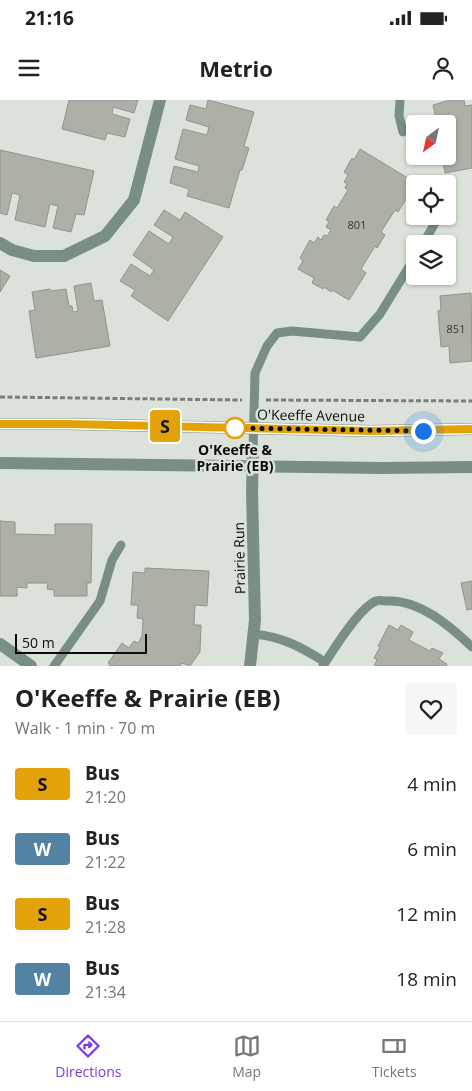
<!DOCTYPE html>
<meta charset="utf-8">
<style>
body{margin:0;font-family:"Open Sans",sans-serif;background:#f6f6f6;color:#222;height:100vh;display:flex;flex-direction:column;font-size:19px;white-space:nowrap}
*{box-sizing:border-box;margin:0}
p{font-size:16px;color:#767676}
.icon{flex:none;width:28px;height:28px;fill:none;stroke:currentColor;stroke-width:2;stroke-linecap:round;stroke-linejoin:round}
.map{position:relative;height:566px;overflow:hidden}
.details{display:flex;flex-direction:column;background:#fff;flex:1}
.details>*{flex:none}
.badge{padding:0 10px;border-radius:4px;font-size:18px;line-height:32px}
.needle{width:32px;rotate:213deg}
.buttons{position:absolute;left:406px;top:15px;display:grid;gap:10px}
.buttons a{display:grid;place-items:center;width:50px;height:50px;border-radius:5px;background:#fff;box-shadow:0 1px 4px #0004;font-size:25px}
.scale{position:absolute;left:15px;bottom:12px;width:132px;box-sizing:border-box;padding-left:5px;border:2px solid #0b0d0a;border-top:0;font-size:14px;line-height:18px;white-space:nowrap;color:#0b0d0a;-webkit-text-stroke:4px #dbe2d9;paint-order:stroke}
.you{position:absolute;width:25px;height:25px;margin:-12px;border:4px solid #fff;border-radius:50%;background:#1a73e8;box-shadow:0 0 0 8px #1a73e833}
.map>.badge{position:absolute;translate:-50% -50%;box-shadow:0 0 0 2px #fff}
.round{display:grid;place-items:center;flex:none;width:52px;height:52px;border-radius:5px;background:#f6f6f6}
.head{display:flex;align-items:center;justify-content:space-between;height:85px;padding:0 15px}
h1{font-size:24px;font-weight:700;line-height:38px}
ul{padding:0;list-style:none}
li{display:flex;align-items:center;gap:15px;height:65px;padding:0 15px}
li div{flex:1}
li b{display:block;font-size:19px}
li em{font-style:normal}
li .badge{min-width:55px;font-weight:700;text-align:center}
.status{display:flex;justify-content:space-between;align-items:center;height:35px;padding:0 25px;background:#fff;direction:ltr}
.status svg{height:14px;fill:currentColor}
header{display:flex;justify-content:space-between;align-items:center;height:65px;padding:0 15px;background:#fff;font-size:22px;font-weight:700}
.tabs{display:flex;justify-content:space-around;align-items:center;height:70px;border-top:1px solid #e0e0e0;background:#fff;font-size:14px;color:#767676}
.tabs a{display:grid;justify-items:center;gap:2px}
.tabs .on{color:#7c3aed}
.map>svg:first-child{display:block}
.building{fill:#adb0a6;stroke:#91948a}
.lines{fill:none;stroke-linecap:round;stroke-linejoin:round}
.path{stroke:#797e78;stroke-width:3;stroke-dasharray:5 2.5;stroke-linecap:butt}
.service{stroke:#798f83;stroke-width:9}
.minor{stroke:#798f83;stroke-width:12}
.tertiary{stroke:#798f83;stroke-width:12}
.line-casing{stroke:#fff;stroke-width:11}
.line{stroke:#e3a20a;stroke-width:8}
.walk{stroke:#0b0d0a;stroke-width:5;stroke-dasharray:0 9}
.stop-dot{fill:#fff;stroke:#e3a20a;stroke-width:2.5}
.labels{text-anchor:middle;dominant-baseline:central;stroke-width:5;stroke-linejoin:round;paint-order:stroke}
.number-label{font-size:11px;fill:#343631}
.street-label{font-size:14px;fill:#0b0d0a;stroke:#dbe2d9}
.stop-label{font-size:14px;font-weight:bold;fill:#0b0d0a;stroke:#dbe2d9}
</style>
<div class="status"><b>21:16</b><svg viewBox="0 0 49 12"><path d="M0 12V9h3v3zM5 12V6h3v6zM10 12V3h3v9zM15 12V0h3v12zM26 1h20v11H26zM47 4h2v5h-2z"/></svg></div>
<header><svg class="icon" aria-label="menu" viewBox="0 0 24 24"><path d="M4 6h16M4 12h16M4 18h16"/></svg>Metrio<svg class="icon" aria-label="person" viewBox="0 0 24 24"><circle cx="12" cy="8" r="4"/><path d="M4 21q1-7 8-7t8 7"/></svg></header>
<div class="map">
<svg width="472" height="566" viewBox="0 0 472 566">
<rect width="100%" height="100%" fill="#dbe2d9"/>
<g class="building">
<polygon points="69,0 138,0 134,13 113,7 112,14 130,19 125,37 107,33 105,40 62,29"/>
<polygon points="208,0 254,12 244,46 249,48 242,70 240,70 229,108 187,96 189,89 170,83 174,66 198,72 199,66 175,59 183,29 207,35 209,27 186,20 190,5 206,9"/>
<polygon points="450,0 464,0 465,6 472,5 472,68 445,73 442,56 448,56 448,24 432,24 431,20 436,19 433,5"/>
<polygon points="360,49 416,83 398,112 395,110 381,132 385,135 377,148 375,146 361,169 366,173 349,200 332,190 331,192 324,187 323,189 312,183 314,178 298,169 303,161 300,158 310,140 314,143 318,137 321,140 324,135 327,136 331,130 326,127 329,122 326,120 334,106 337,108 348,90 345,88 347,84 344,82 348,75 344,72 352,58 354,60"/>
<polygon points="0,50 94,71 84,115 76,114 71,132 53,128 58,106 50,104 45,127 15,120 20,95 12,93 7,115 0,113"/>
<polygon points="164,110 180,120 185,112 223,137 168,221 131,196 135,190 120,181 131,164 150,176 154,170 133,155 149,131 169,144 173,137 154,125"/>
<polygon points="0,170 10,176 0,192"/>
<polygon points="91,183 94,201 102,200 110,246 36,258 29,211 35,210 32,192 50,189 51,191 66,189 69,206 72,206 73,212 78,211 74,186"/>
<polygon points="471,193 472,261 450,263 449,246 441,247 438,211 441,210 440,196"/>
<polygon points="0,421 15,422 15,434 55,435 55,424 92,424 91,483 87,483 87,496 54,496 54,490 47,489 48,483 27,483 27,488 17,487 17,496 0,496"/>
<polygon points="145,468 209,471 207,506 195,505 194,525 201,525 200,552 190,566 182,563 180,566 109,566 110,564 108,563 122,543 129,548 134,541 138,543 142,536 143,519 137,518 138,505 131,505 133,472 145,473"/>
<polygon points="472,481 472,509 467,510 461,483"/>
<polygon points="389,525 398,530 401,525 413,532 409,540 430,551 432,548 443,553 439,559 447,564 446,566 374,566 377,560 374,558 380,547 378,546"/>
</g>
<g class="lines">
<g class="path">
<polyline points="0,297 242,300"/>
<polyline points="266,300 472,301"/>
</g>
<g class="service">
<polyline points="400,0 399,16 403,32"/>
<polyline points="423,144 439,116"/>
<polyline points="253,350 255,273 267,246 277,233 292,231 360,237 380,214 415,157"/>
<path d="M254,534C283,537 301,547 325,562"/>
<polyline points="54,566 100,501 112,460 121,445"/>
<path d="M323,566C333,550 359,508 376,501C379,500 384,501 387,501C419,499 450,526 472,547"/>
</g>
<g class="minor">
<polyline points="0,143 12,150 34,156 64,156 105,136 134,100 160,0"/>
<polyline points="0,544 31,566"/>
<polyline points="250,566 255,520 252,392 253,350"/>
</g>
<g class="tertiary">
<polyline points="0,324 68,324 371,331 472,329"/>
<polyline points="0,363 381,368 472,367"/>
</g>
</g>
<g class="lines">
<defs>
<polyline id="line" points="0,324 68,324 371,331 472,329"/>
</defs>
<use href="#line" class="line-casing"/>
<use href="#line" class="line"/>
<polyline class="walk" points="235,328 423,331"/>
</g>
<circle class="stop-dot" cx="235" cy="328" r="10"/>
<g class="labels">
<g class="number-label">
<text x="357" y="124">801</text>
<text x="456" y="228">851</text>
</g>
<g class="street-label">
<text transform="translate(311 315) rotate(1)">O'Keeffe Avenue</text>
<text transform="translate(239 458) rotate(-91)">Prairie Run</text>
</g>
<g class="stop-label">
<text x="235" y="349">O'Keeffe &amp;<tspan x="235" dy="16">Prairie (EB)</tspan></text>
</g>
</g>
</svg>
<div class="buttons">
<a><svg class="needle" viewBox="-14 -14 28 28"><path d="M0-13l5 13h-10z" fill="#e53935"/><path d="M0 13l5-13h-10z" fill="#767676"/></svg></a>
<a><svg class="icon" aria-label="locate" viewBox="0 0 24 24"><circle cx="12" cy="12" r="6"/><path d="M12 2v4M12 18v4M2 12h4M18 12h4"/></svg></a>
<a><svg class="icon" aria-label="layers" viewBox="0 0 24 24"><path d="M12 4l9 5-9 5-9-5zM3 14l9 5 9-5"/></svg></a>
</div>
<div class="scale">50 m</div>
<div class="you" style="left:423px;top:331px"></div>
<b class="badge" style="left:165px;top:326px;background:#e3a20a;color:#111">S</b>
</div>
<section class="details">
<div class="head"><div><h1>O'Keeffe &amp; Prairie (EB)</h1><p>Walk · 1 min · 70 m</p></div><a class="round"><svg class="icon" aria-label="heart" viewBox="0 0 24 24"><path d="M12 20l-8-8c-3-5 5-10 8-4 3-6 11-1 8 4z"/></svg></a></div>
<ul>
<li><span class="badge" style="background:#e3a20a;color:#111">S</span><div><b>Bus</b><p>21:20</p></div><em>4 min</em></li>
<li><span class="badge" style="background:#5482a3;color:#fff">W</span><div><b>Bus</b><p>21:22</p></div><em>6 min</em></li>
<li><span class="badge" style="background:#e3a20a;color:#111">S</span><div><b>Bus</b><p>21:28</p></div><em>12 min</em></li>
<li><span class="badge" style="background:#5482a3;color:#fff">W</span><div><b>Bus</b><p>21:34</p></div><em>18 min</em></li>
</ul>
</section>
<nav class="tabs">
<a class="on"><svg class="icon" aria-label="directions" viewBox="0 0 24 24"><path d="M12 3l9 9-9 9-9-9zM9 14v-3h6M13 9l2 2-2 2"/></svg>Directions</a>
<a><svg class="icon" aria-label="map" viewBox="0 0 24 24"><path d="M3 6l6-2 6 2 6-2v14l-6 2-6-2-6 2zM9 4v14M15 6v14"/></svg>Map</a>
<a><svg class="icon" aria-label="tickets" viewBox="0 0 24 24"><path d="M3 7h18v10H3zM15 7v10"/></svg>Tickets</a>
</nav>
